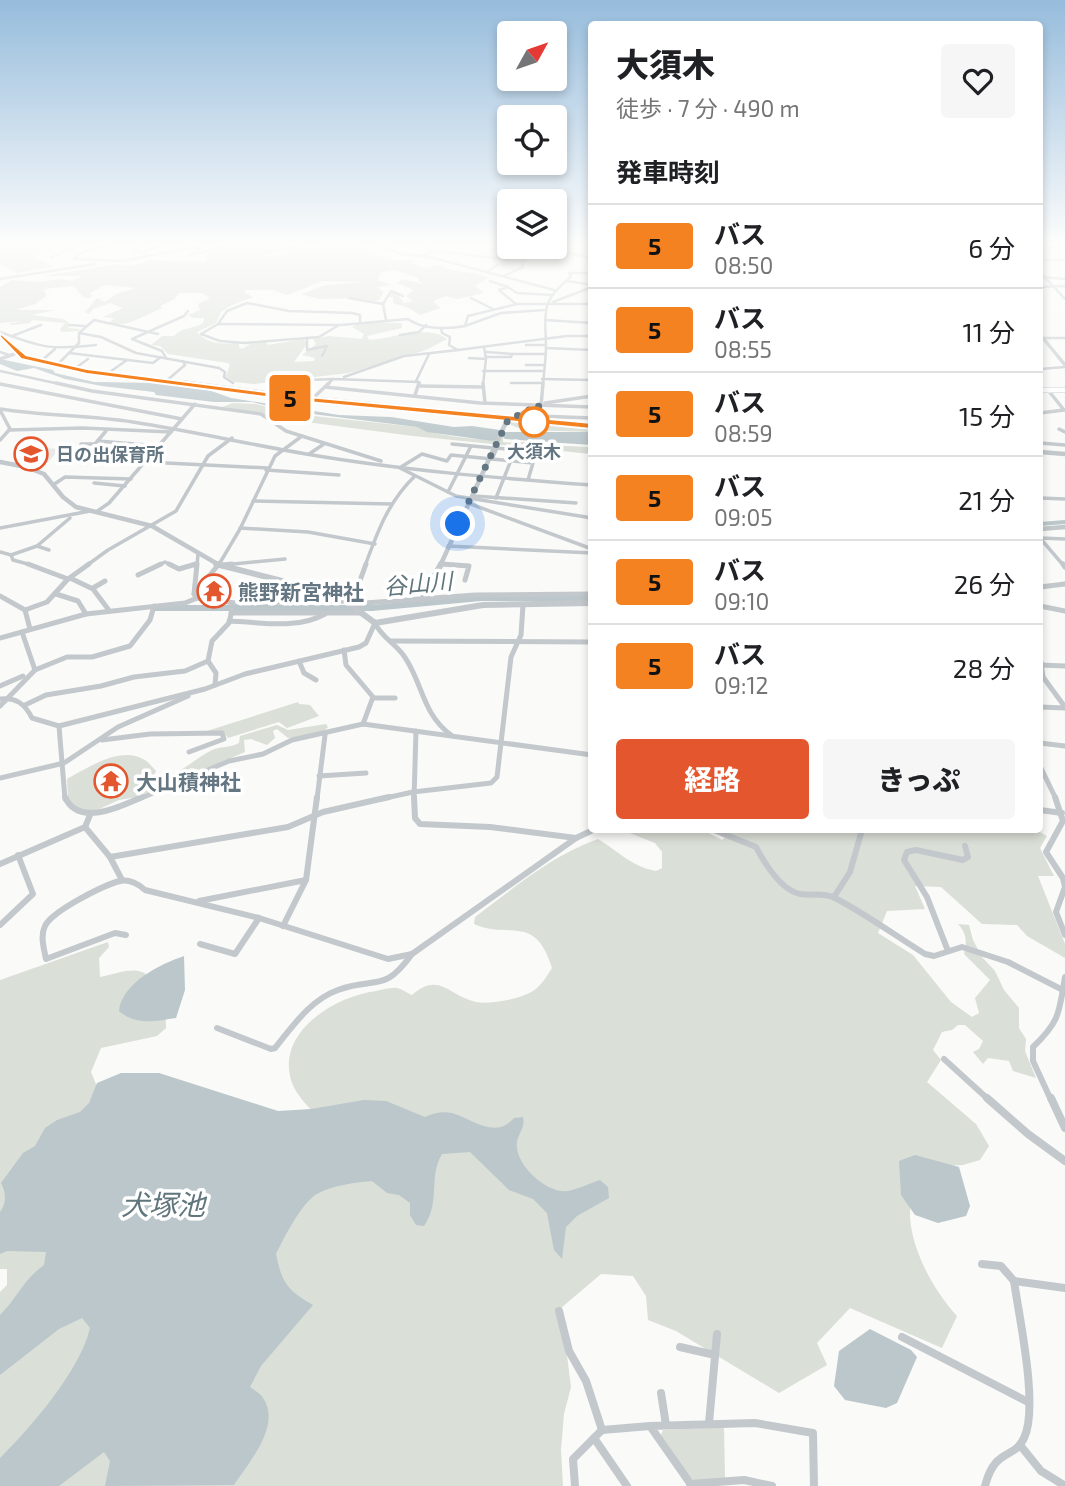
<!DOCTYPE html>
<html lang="ja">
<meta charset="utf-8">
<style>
body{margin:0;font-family:"Exo 2","Noto Sans JP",sans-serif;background:#f6f6f6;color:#202124;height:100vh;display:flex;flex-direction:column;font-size:26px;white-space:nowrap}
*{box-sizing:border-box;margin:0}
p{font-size:23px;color:#757577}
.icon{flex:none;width:38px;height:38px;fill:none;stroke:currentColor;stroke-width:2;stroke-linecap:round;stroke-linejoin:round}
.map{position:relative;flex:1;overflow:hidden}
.side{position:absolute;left:588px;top:21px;width:455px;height:812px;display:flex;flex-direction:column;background:#fff;border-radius:7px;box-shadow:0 4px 10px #0003}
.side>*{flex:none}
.badge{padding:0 14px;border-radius:5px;font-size:24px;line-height:46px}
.needle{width:46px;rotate:50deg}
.controls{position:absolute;left:497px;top:21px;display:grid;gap:14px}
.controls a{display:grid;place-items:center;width:70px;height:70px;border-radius:7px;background:#fff;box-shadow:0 4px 10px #0003;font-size:35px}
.you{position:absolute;width:35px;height:35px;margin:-18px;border:5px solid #fff;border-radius:50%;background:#1a73e8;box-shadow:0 0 0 10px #1a73e833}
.map>.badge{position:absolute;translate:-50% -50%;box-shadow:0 0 0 4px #fff}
h2{padding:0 28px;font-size:26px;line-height:63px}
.round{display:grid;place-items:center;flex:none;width:74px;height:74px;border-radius:7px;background:#f6f6f6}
.headline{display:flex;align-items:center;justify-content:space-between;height:119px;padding:0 28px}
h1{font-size:33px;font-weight:800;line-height:52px}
.action{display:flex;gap:14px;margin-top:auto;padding:14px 28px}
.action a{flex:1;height:80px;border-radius:7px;background:#e4572e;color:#fff;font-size:28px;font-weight:800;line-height:80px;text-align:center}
.action a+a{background:#f6f6f6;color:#202124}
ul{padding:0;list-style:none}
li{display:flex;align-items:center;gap:21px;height:84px;padding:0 28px;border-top:2px solid #e0e0e0}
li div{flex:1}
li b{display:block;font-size:26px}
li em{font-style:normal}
li .badge{min-width:77px;font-weight:700;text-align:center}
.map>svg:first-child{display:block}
.built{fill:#e8e9e9}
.green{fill:#dadfd7}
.water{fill:#bbc7cb}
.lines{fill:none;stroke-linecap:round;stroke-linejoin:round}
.river{fill:#bbc7cb;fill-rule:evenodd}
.trunk-far1-casing{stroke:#b4b9bd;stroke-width:5}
.trunk-casing{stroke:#b4b9bd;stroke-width:6}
.minor-far4{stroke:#c3c8cc;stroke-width:2.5}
.minor-far3{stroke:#c3c8cc;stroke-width:3.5}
.minor-far2{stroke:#c3c8cc;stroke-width:5}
.minor-far1{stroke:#c3c8cc;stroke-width:6}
.minor{stroke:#c3c8cc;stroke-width:8}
.tertiary-far2{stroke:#c3c8cc;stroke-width:3.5}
.tertiary-far1{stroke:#c3c8cc;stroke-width:4.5}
.tertiary{stroke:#c3c8cc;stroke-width:6}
.trunk-far1{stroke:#fff;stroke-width:4.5}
.trunk{stroke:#fff;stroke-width:5}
.line{fill:#f58220;stroke:#fff;stroke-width:2}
.walk{stroke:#657683;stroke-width:7;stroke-dasharray:0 12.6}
.stop-dot{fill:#fff;stroke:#f58220;stroke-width:3.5}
.labels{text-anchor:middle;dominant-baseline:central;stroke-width:7;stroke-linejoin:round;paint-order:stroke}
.far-stop-label{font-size:18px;font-weight:bold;fill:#657683;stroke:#fff}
.far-poi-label{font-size:18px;font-weight:bold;fill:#657683;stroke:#fff;text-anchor:start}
.poi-label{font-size:21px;font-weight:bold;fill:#657683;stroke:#fff;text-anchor:start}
.water-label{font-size:23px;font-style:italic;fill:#60757c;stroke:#fff}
.near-water-label{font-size:28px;font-style:italic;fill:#60757c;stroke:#fff}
</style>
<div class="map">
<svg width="1065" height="1486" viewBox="0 0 1065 1486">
<rect width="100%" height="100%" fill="#fafaf8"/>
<polygon class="built" points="28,447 60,449 42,468 35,466 34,460 14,460"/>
<g class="green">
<polygon points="0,244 73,244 34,256 53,267 17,273 0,264"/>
<path d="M237,244H312L257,251L270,257L288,253L287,251L314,249L329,244H354L389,260H413V264L425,268L440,265C453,274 474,270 488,278L475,286L484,293L457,299L446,296L433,301L440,308L420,315L409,308L393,303V297H389L391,291H395L404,303L413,301L406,296L413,290L397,283L403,279L423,284L418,280L419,278L395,270L380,273L378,280L391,285L377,287L384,292L379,300L368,303L358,298L319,299L301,294L326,285L364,282L322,281L288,295L273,290H246L244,292L253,297L232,305L221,312L216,323L197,332C208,345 223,344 239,343V347L242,349L250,344L266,342L268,345L304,339L307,344L294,362L314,361L315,358L302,355L316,344L313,339L329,336L362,339L364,334L352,327L361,322L402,323V328L367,336L369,340C392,339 427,324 447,339L426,350L349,373L254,384L234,382L226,376L230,365L228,363L168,354L160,346L151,345L162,336H174C183,326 193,330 203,323L204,318H193L188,315L200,310L198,304L210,298L202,293H179L175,299L160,306L162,308C144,315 129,328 109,323L114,318L103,317L123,308L110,303L93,309L89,314L85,312L97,298L105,302L116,294L136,288L105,285L90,293L93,296L89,298L83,297L74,286L44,289L46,296L35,304L15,310H54L32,315L63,319L68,322L69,328L80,329L78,331L62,332L60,329L65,323L32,320L30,323L11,325L9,324L23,321L0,323V287L12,280L38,282L61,279L72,281L83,276H41L120,264L132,266L151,260L203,262L207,259L206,254L231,249Z"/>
<path d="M233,403L256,404L295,414L417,427C432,435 488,443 503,437V442C516,444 530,439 542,445L591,447V454L413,436L268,417L222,407Z"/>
<polygon points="511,422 591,428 591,432 524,430 511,425"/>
<polygon points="298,702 299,704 310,705 319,716 287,728 279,722 228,738 224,733 207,731"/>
<path d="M326,724L328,727L324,731L312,735L288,738L277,729L273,731L275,738L267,745L251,739L244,740L245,752L137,797L119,800L95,811L76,809L68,798L67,779C87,768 120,746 143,759C148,761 152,767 156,771L152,779C175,780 193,759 212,750C221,746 230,748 239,743L240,736L277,725L288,730Z"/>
<path d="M622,830H703L722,840L728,835V830H1036L1047,836L1040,848L1054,876H1038L1065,944V958L1027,936L1017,925L982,924L941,887L915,886L925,909L887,911L878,933L913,955L951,1002L972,1017L979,1013L975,998L990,980L964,954C967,942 967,934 958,924L969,925L973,940L982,957L995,971L1004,990L1019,1008V1028L1026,1039L1025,1051L1036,1078L1013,1071L1009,1061L988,1058L983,1064L973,1052L979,1049L983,1041L965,1025H958L952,1030L942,1032L933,1050L941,1060L927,1082L976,1124L989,1146L980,1160L963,1165L942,1166L921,1173C917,1186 909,1204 910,1217C912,1251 934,1291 957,1316L942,1348L850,1308L817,1343L827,1365L779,1393L676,1331L648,1320L646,1296L633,1276L601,1274L561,1308L571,1387L564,1414L561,1450L563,1486H0V1292L7,1285V1269H0V980L108,942L109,947L99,958L100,977C130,970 147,961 160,995C164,1007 166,1015 166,1028L157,1036L101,1048L91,1072L109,1116L255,1257L324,1123C311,1109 294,1095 290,1076C280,1029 337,996 376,991C382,990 391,987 397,988C402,989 407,993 412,995C439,971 449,996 476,1002C492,1005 529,998 539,986C544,981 548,974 552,968C535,912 508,940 474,924L475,917C514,888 552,855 598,839C618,851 632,867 656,871L662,868V852L655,843Z"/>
<polygon points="724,1427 725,1478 695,1481 690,1478 661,1435 663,1430"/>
</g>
<g class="water">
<polygon points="0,359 53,370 55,373 94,382 160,383 203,388 231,398 339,415 391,417 454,427 472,426 500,430 500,432 591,432 591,445 505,439 503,437 493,441 427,432 417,427 288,411 252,402 214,402 156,395 154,392 102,386 65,379 34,368 17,371 0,364"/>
<path d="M184,956L185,990L176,1018C156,1021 136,1026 119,1011C122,983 160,964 184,956Z"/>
<path d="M121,1073H159L278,1111L311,1109L364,1100L386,1101L425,1117C434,1113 442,1111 452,1113C473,1119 495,1140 514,1118L523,1117C526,1129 515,1136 517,1148C519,1168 548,1194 568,1191C579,1189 590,1183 600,1180L608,1187L609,1198L577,1216L566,1227L562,1259L554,1250L547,1213L533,1199L509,1190L470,1152L442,1154C428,1177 441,1202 424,1226L416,1225L410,1215V1203L399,1195L387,1193L372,1181C354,1183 332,1185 317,1194C302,1202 284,1238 276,1254C282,1283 287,1290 313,1305L261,1366L250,1387C254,1390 261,1394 263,1398C282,1425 248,1464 234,1485L105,1486L110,1461L104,1452L59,1486H0V1458C31,1427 80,1371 90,1328L82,1318L59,1329L0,1375V1315C18,1297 23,1280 44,1265L46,1252L7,1251L0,1254V1212C7,1203 6,1192 1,1183L23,1153L35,1146L45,1128L57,1120L80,1112L89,1103L97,1083Z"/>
<polygon points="915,1155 959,1167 970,1206 966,1216 938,1223 915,1215 901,1195 899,1161"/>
<polygon points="870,1329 911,1350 917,1357 897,1403 886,1408 845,1400 834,1386 839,1351"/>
</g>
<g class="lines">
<g class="river">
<polygon points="1065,520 1065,524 1040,526 1040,522"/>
<polygon points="481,595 592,595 592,601 481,601 372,611 153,611 148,608 153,605 372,605"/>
</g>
<defs>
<polyline id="trunk-far1" points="0,335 23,357 87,371 195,385"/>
<g id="trunk">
<polyline points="182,383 297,398 592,426"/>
<polyline points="1040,390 1065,390"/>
</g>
</defs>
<use href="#trunk-far1" class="trunk-far1-casing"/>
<use href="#trunk" class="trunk-casing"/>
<g class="minor-far4">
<polyline points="119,244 85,251 74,259 123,261 182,249 201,248 190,255 225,247 226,244"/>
<polyline points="142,244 134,252 146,251 162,244"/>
<polyline points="378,244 400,254 426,256 554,290"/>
<polyline points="421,244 433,251"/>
<polyline points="539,247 592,258"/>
<polyline points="1040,250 1065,245"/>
<polyline points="261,253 309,244"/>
<polyline points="425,256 433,251 522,261"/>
<polyline points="51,258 79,244"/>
<polyline points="1040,260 1065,260"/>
<polyline points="487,272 497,265"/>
<polyline points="1040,272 1065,299"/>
<polyline points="504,276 523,267 522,261 538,254 533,247"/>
<polyline points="1043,277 1065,279"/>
<polyline points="0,279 96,264"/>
<polyline points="490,281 508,287 499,290 516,304"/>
<polyline points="568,281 592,285"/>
<polyline points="508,287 517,293 552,295"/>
<polyline points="1040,287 1065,286"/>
<polyline points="349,298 383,304"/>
<polyline points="471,298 493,309"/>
<polyline points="553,302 592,287"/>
<polyline points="386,320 383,304 391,291 403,296"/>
<polyline points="545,320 592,323"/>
<path d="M218,324L341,325L408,319C422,330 449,329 465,326L468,316L517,304H592"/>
<polyline points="69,325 85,326"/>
<polyline points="339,325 319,337 245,343 220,341 201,334 218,324 227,311 247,303 289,311 352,313 360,315 360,321"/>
<polyline points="465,326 501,313 544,310"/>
<polyline points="441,328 442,333 450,337 449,345 458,350 567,336 592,336"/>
<path d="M0,332C42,348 51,350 96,345"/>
<polyline points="79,333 101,337 136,353 219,368 225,372 224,377 233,383"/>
<polyline points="400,335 419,332 426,325"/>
<polyline points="12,336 41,325"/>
<polyline points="307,338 307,350 327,346 322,356"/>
<polyline points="1040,338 1065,338"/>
<polyline points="526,345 546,345"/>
<polyline points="546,348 592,350"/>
<polyline points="0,352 9,355"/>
<polyline points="69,353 153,363 161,357"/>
<polyline points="512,354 545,354"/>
<polyline points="486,357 511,357 512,354 487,352"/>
<polyline points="166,358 162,351 132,339 184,316 188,311"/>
<polyline points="469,358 486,359"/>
<polyline points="40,362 55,349"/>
<polyline points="526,365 544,365"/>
<polyline points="56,366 79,343 79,333 94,320 158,334"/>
<polyline points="74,369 88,359"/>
<polyline points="1040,369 1065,367"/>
<polyline points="0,371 64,385"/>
<polyline points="483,371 543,371"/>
<polyline points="107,374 127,360"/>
<polyline points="344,377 404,356 458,350"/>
<polyline points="542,379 592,380"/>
<polyline points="286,381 333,379"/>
<polyline points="416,381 429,354"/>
<polyline points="165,382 185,365 183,361"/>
<polyline points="511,383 542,383"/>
<polyline points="0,384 5,385"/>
<polyline points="327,385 333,379 419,382 420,385"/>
<polyline points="483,385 486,359 484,347"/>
<path d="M543,385C544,372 546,359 546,345C545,311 541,300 571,277L569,273H592"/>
</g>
<g class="minor-far3">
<polyline points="56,383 92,391 261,414 286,431 381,461"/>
<polyline points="483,383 485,403"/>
<polyline points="543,383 541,406 537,416 592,418"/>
<polyline points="0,384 182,419"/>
<polyline points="420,386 482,387"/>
<polyline points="325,387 480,403 592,407"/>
<polyline points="415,395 419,383"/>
<polyline points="311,400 329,383"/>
<polyline points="545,403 592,396"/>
<path d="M0,409C44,416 89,415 133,422C191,431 248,444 306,454C400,470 496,478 592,485"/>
<polyline points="0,410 10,429 0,440"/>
<polyline points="1040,413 1064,410 1048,390"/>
<polyline points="507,420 536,406"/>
<polyline points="1059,429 1065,432"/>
<polyline points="9,430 83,428 171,432"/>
<polyline points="98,441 159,446"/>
<polyline points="1040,443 1065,445"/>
<polyline points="81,444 95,444 106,431"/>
<polyline points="452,444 493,448"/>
<polyline points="309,454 324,444"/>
<polyline points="125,457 148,459"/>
<polyline points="492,459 533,463 528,480"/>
<polyline points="146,462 267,468"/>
<polyline points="401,467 422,454 447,461 451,455 492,459 497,448 538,453"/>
<polyline points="400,468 456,496 592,518"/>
<polyline points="266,470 339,475"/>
<polyline points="94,483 125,486"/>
<polyline points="53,485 65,477 131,479"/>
<polyline points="448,492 471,446"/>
<polyline points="474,496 576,503"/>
<polyline points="496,498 515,450"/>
<polyline points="1040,498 1065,499"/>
<polyline points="253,501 391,504"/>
<polyline points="468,503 592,549"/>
<polyline points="96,512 109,503 195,404"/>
<polyline points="0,528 90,511"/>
<polyline points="240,528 308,532 375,544"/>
<polyline points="1040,538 1064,566"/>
<polyline points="1040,538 1065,539"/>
<polyline points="37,546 49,550"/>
<polyline points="448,546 592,553"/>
<polyline points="0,552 11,555 13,560 35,566"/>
<polyline points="11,555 37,546 70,518"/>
<polyline points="440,564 467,566"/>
<polyline points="223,565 285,559"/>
<polyline points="86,566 108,550 176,511 208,456 232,438"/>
<polyline points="157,566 165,562 173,566"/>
<polyline points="190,566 196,564"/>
<polyline points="197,566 198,554"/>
<polyline points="218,566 240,529 275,456 302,436"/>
<path d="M365,566C377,533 388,502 414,477"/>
</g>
<g class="minor-far2">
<polyline points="28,564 68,579"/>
<polyline points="169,564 179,569 196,564"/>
<polyline points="197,564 194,594 197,598 235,603 348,601 354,597 366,564"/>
<polyline points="442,564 469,566 465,580"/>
<polyline points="1063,564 1065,567"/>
<polyline points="223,565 232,564"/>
<polyline points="138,575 161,564"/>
<polyline points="70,578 93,589 108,609"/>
<polyline points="1040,587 1065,584"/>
<polyline points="93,588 105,581"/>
<polyline points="56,594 78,601 86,614"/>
<polyline points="194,594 219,564"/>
<polyline points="0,596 25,610"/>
<polyline points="351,604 475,595 592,594"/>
<polyline points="1040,606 1065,611"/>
<polyline points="231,613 360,613"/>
<path d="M229,621C260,622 297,630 325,614"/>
<polyline points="30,629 25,610 47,602 68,579 89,564"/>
<polyline points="0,638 86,614 185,603 197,598"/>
<polyline points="391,641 592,642"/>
<polyline points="344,650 346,665 373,697 363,724"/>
<polyline points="1040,656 1043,677 1065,707"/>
<polyline points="299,661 304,673 316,680"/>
<polyline points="1040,665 1065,666"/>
<polyline points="35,670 67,657 92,657 130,646 150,620 154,606"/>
<polyline points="215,685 216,673 208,661 212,641 229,623 232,610"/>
<polyline points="0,686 23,676"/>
<polyline points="373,698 395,698"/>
<path d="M0,699C16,697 25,704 32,718L59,726L205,689L245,674L359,647L366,643L375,623C381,637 395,643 404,656C423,683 422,714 451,735"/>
<polyline points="25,705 46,695 101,686 134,677 185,671 208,661"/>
<polyline points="0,706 35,670 22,632"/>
<polyline points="1040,707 1065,708"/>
<polyline points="59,726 65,799"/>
<polyline points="102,740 150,734 222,733 224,739 189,752"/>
<polyline points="1040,743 1065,746"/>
<polyline points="1040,766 1056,799"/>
<polyline points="319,776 366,773"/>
<polyline points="0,778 64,763 118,727 188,696"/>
<polyline points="195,789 202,779 201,774"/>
<polyline points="139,799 229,761 263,754 292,740 363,724 592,755"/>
<polyline points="317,799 325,735"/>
<polyline points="381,799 413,792 491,783 497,777 511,657 521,635 523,605"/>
<polyline points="414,799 416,731"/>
</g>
<g class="minor-far1">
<path d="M65,797C78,827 120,807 142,797"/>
<polyline points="414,797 415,818 420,824 490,827 576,838"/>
<polyline points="1055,797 1063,821 1046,852 1063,878 1065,887 1056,912 1065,935"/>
<polyline points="1040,810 1062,813"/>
<polyline points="85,827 110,857 122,880"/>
<path d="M714,830L756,847C764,862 781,890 800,894C813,896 824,892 837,899C867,915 896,936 925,954L934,956L962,947L1008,962L1065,991"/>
<polyline points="110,857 288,827 323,812 389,797"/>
<polyline points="0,864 85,827 90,815"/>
<polyline points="834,897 850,872 862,830"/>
<polyline points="199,901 306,880"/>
<polyline points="0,925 33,894 18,855"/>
<polyline points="283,926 306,880 317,797"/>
<path d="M126,935L115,933L46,959C44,949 40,936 45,926C52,911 104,885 120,881C129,879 139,884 145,890L259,918L388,959L412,954"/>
<polyline points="200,944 235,954 259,918"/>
<polyline points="948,951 927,897 904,860 907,852 916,850 963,860 968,857 965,846"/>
<path d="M217,1028L271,1049L275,1048C293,1026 310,1000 338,990C377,976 383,994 412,954L576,838L593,830"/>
<polyline points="944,1059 989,1100"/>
<path d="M1051,1100L1033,1061V1047C1060,1021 1059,1013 1065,977"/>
</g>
<g class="minor">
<polyline points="987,1098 1028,1134 1065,1161"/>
<polyline points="1051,1098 1065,1128"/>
<polyline points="982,1264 1001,1266 1014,1281"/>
<polyline points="559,1311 569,1351 586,1381 602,1430"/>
<polyline points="902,1337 1028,1402"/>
<polyline points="680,1347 715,1355"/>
<polyline points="661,1393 666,1425"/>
<polyline points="709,1423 717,1334"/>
<polyline points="594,1438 627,1486"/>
<polyline points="1020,1445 1041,1471 1062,1484"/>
<polyline points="690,1484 744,1480 772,1486"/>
<polyline points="575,1486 573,1459 602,1430 650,1426"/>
<polyline points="692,1486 650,1426 755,1423 813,1433 814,1486"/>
<path d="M985,1486C995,1447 1014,1460 1024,1438C1039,1407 1019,1317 1014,1281L1065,1288"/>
</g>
<g class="tertiary-far2">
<polyline points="1043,338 1065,365"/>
<polyline points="0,359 17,353"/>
</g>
<g class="tertiary-far1">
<polyline points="1040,452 1065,454"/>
<polyline points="0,462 26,467 44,474 63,497 76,507 152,526 221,566"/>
<polyline points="1040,529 1065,527"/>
<polyline points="440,566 507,420"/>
</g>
<g class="tertiary">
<polyline points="216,564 337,595 375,623 483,605 592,603"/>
<polyline points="422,600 441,564"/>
</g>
<use href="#trunk-far1" class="trunk-far1"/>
<use href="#trunk" class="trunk"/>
</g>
<linearGradient id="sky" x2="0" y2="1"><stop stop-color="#96bcdc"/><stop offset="0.54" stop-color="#fdfdfc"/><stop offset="1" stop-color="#fdfdfc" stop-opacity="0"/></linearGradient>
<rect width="1065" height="452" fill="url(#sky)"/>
<polygon class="line" points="0,333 26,355 87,369 297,396 592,423 596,426 592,429 297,401 87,374 21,359 0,337"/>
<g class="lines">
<polyline class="walk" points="458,524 508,420 539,405 534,422"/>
</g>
<defs>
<symbol id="school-ring" viewBox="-11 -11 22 22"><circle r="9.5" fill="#fff" stroke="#e4572e" stroke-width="1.5"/><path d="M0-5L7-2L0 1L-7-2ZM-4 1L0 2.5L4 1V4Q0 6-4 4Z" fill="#e4572e"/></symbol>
<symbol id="temple-ring" viewBox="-11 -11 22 22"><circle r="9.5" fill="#fff" stroke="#e4572e" stroke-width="1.5"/><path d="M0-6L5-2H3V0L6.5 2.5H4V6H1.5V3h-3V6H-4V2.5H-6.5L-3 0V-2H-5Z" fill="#e4572e"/></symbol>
</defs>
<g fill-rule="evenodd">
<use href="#school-ring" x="12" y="435" width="38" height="38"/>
<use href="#temple-ring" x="195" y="572" width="38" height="38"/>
<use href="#temple-ring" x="92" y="762" width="38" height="38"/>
</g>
<circle class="stop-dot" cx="534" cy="422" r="14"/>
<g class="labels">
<g class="far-stop-label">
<text x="534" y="451">大須木</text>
</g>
<g class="far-poi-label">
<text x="56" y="454">日の出保育所</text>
</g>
<g class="poi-label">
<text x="238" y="591">熊野新宮神社</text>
<text x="136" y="781">大山積神社</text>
</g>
<g class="water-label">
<text transform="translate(418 583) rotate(-5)">谷山川</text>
</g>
<g class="near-water-label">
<text x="163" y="1204">犬塚池</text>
</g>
</g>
</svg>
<div class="controls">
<a><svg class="needle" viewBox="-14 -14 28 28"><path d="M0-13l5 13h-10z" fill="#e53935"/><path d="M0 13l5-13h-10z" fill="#757577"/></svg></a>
<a><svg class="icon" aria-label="locate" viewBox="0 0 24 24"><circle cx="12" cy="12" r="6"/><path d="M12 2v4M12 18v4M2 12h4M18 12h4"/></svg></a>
<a><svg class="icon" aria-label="layers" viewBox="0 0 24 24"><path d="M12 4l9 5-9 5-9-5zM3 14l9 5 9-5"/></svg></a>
</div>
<div class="you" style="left:458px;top:524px"></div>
<b class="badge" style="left:290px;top:398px;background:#f58220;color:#111">5</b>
<section class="side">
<div class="headline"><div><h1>大須木</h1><p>徒歩 · 7 分 · 490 m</p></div><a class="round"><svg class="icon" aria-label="heart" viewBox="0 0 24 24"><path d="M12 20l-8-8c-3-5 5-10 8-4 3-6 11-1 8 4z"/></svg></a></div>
<h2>発車時刻</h2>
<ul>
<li><span class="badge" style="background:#f58220;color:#111">5</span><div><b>バス</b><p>08:50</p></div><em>6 分</em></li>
<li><span class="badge" style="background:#f58220;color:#111">5</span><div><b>バス</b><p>08:55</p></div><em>11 分</em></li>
<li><span class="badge" style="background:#f58220;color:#111">5</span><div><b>バス</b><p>08:59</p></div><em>15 分</em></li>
<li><span class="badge" style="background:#f58220;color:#111">5</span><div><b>バス</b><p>09:05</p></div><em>21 分</em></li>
<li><span class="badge" style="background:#f58220;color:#111">5</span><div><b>バス</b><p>09:10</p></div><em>26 分</em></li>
<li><span class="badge" style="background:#f58220;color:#111">5</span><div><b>バス</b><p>09:12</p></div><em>28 分</em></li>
</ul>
<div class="action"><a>経路</a><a>きっぷ</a></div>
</section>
</div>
